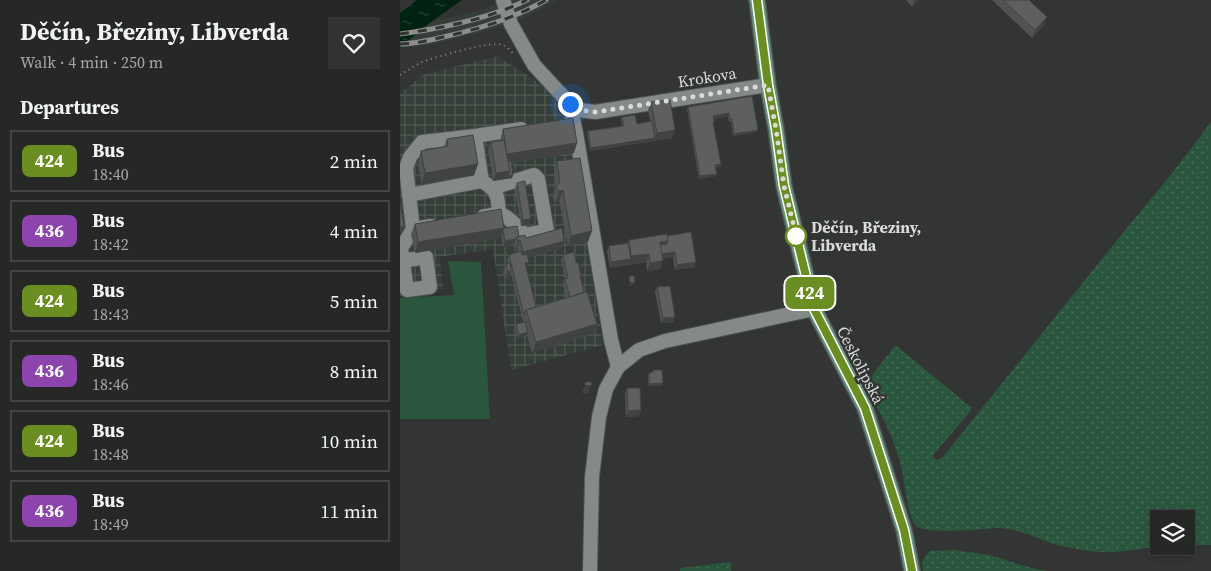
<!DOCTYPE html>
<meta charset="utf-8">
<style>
body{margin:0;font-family:"Source Serif 4",serif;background:#323432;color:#f1f3f6;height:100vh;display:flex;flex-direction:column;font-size:19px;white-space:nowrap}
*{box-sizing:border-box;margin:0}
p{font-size:16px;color:#a4a6a7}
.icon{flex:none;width:28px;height:28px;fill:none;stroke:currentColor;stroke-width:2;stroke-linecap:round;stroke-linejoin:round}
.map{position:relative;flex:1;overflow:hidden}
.drawer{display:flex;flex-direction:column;background:#262826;width:400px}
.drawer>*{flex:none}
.badge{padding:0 10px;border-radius:8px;font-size:18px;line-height:32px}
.buttons{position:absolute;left:750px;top:510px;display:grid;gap:10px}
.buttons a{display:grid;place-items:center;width:45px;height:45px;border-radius:0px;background:#262826;box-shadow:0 2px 8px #0003,0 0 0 1px #424443;font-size:25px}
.you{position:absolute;width:25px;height:25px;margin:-12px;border:4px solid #fff;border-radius:50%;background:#1a73e8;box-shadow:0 0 0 8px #1a73e833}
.map>.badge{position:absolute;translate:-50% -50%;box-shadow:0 0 0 2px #fff}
h2{padding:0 20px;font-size:19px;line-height:45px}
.round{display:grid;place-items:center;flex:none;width:52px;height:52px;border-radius:0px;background:#323432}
.headline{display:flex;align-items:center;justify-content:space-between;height:85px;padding:0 20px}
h1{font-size:24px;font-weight:700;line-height:38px}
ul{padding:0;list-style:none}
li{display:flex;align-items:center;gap:15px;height:62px;margin:0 10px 8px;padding:0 10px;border:2px solid #424443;border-radius:0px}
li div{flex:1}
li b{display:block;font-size:19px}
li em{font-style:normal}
li .badge{min-width:55px;font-weight:700;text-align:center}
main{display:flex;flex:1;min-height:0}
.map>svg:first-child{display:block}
.built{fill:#353e38}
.industrial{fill:url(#industrial-grid)}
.grass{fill:url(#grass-dots)}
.garden{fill:#2a563e}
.water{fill:url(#water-ripples)}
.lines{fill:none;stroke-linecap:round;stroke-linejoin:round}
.minor-casing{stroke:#4f5250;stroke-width:16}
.major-casing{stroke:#4f5250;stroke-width:18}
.path{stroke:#8a8c8b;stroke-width:2;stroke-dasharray:1 4;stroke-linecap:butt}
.minor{stroke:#858987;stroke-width:14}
.major{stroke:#65937a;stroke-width:15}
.rail-casing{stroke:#8c8e8d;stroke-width:5}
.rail{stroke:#323533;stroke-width:3;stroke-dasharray:9;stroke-linecap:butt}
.wall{fill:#505351}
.shaded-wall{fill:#414342}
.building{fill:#5d605e;stroke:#414342}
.line-casing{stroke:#fff;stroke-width:11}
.line{stroke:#6b8e23;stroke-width:8}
.walk{stroke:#d9dbda;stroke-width:5;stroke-dasharray:0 9}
.stop-dot{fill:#fff;stroke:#6b8e23;stroke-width:2.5}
.labels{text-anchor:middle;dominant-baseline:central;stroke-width:5;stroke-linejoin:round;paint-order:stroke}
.street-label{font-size:16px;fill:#d9dbda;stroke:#323533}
.stop-label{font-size:16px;font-weight:bold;fill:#d9dbda;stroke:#323533;text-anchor:start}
</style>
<main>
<section class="drawer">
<div class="headline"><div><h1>Děčín, Březiny, Libverda</h1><p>Walk · 4 min · 250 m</p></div><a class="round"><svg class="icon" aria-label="heart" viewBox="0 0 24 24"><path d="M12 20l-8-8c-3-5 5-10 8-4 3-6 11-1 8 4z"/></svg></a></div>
<h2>Departures</h2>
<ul>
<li><span class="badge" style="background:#6b8e23;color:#fff">424</span><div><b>Bus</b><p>18:40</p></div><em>2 min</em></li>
<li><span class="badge" style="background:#8e44ad;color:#fff">436</span><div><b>Bus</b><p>18:42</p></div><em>4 min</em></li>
<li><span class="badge" style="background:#6b8e23;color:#fff">424</span><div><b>Bus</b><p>18:43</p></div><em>5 min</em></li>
<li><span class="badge" style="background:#8e44ad;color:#fff">436</span><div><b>Bus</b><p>18:46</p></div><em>8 min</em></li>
<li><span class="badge" style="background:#6b8e23;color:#fff">424</span><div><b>Bus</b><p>18:48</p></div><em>10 min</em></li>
<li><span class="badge" style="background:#8e44ad;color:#fff">436</span><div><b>Bus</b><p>18:49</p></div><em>11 min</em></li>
</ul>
</section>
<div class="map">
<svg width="811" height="571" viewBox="0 0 811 571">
<defs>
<pattern id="industrial-grid" width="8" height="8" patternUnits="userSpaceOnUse" patternTransform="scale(1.25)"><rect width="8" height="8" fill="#353e38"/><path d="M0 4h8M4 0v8" fill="none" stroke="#525954"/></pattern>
<pattern id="grass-dots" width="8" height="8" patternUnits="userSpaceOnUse" patternTransform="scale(1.25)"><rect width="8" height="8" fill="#2a563e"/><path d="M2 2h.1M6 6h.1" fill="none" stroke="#486e59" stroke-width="1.8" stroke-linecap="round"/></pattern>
<pattern id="water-ripples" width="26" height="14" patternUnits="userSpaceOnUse" patternTransform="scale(1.25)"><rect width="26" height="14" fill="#002311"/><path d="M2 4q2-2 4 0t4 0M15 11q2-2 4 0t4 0" fill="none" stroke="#254233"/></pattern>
</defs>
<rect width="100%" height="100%" fill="#323533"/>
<polygon class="built" points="106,0 158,0 128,16 90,30 34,44 0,48 0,26 30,22 57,16 84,9"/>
<polygon class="industrial" points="98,56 130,77 164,103 203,345 111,370 93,249 40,257 43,289 0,296 0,94 22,75"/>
<g class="grass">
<path d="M811,122V545H786V519H759V546H763C743,548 719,553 699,552C686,551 671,548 658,545C636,539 620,528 596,528C579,529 529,535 516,526C509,521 504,481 502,471C496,440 479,411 465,384L495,346L498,347L572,408L565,418L534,454L533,457L537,460L542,458L717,240L770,176Z"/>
<path d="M554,550L590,555L631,568L649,571H523C521,562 523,557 530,551Z"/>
<polygon points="331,562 331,571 280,571 280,568"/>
</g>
<polygon class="garden" points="48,261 81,262 90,419 0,419 0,298 54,295"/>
<polygon class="water" points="17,0 62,0 27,25 0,48 0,13"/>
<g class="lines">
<defs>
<g id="minor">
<polyline points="103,0 111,24 134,65 170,104 179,110 195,112 368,85"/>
<polyline points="171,110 176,133 211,340 218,367"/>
<polyline points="9,195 82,181"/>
<path d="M99,214C98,196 98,191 82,181L75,136L121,129"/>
<path d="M84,216C89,216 96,213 100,214C109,216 119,229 125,235L147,231L138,179L134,175L92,188"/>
<polyline points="31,226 13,229 6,168 10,157 22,142 75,136"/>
<polyline points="2,261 26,257 30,287 7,290 1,248 13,229"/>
<polyline points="190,571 192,477 199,417 206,389 218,367 239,350 265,341 414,309"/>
</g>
<polyline id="major" points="357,0 368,85 376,129 384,186 414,309 465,408 504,530 512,571"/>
</defs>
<use href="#minor" class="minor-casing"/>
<use href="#major" class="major-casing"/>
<path class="path" d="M0,75C7,71 13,67 20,63C31,58 93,40 103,45C107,47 111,52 115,55"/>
<use href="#minor" class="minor"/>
<use href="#major" class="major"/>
<defs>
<g id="rail">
<path d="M0,34C44,28 88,19 127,0"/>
<path d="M0,44C13,44 26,41 39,38C76,30 113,19 146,0"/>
</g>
</defs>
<use href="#rail" class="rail-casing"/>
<use href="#rail" class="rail"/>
</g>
<g class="wall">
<polygon points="506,0 519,0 512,7"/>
<polygon points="592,0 629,0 644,25 632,38"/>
<polygon points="352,96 358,130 357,132 333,136 331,121 329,122 328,116 314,119 313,125 321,164 320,167 316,167 316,176 299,179 287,109 288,107"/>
<polygon points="251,102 275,130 272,138 190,151 187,134 188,131 222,126 221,119 222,117 237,124 250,121 248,110"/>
<polygon points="103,129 174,153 111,163 113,175 112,178 93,181 88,150 91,142 100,141"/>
<polygon points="47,139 78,164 74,175 21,184 18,161 21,151 44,147"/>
<polygon points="157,161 188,242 168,246 159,201 156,201 153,199 153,196 156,187 154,172"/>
<polygon points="117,183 129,225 121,226 115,188"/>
<polygon points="15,224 104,228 119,236 161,248 128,258 127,267 126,267 136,307 166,298 163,284 165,279 161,260 163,255 180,278 193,334 132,353 127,335 118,338 115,327 116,324 123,322 111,273 108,279 105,280 103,272 106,264 108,264 107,260 109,255 118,252 117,248 115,249 114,244 103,247 101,235 100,238 15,253 11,234"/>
<polygon points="267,236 296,262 294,267 275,270 273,257 262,259 263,261 260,269 247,271 246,262 210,268 207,251 209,246 228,243 229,240"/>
<polygon points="257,287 275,317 273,322 261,323 255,292"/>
<polygon points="253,370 263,383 262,386 248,386 248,375 249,373 252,373"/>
<polygon points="227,388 241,410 239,416 226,417 225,394"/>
</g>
<g class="shaded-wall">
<polygon points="514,0 519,0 512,7"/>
<polygon points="647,17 644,25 632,38 635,30"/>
<polygon points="329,113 328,116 312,119 313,116"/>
<polygon points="275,130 272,138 190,151 191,148 255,138 257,133"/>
<polygon points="358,130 357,132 333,136 334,134"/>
<polygon points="177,143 174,153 103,164 107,154"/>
<polygon points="78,164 74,175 21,184 25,173"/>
<polygon points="321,164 320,167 314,168 315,165"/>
<polygon points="110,171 113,175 112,178 93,181 96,173"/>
<polygon points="317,174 316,176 299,179 300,176"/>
<polygon points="163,190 159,201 156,201 159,191"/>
<polygon points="131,219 129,225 121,226 123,220"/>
<polygon points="0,227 4,227 0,237"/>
<polygon points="104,228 100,238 15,253 18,242"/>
<polygon points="192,231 188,242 168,246 171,236"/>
<polygon points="116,239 114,244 103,247 105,241"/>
<polygon points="120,240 117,248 115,249 118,241"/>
<polygon points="164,241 161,248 121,260 123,252"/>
<polygon points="268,241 265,249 259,250 260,242"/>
<polygon points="275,252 273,257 258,259 260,254"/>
<polygon points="249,254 246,262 210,268 211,262 231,259 231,256"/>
<polygon points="263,261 260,269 247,271 250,263"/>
<polygon points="129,262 127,267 123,268 125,263"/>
<polygon points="296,262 294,267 275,270 277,265"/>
<polygon points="111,271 108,279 105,280 108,272"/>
<polygon points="235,282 234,285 229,286 230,283"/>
<polygon points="275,317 273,322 261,323 263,318"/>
<polygon points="197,324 193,334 132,353 136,342"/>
<polygon points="128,332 127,335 118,338 119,335"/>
<polygon points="263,383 262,386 248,386 249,384"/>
<polygon points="185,385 191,386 188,394 182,393"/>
<polygon points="241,410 239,416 226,417 228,411"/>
</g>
<g class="building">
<polygon points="603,0 629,0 647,17 635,30"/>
<polygon points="352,96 358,130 334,134 332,119 330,119 329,113 313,116 314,122 313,122 321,164 315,165 317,174 300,176 288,107"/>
<polygon points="270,100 275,130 257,133 251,102"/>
<polygon points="235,115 237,124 252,121 255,138 191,148 188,131 224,126 222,117"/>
<polygon points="173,118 177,143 107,154 103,129"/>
<polygon points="73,135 78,164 25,173 21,151 48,146 47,139"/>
<polygon points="104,140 110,171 96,173 91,142"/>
<polygon points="180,158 192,231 171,236 163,190 159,191 157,189 156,186 160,183 157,161"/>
<polygon points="108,161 111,161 113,175 108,176 110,171"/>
<polygon points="125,181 131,219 123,220 117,183"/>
<polygon points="0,201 4,227 0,227"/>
<polygon points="101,209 104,228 18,242 15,224"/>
<polygon points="117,226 119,236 117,237 116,239 105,241 103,230 104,228"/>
<polygon points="162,228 164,241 123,252 120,240 118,241 117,237 125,235 126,238"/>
<polygon points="291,232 296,262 277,265 275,252 261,254 260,245 267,244 268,241 267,236"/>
<polygon points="267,234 268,241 260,242 263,261 250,263 249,254 231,256 229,240"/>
<polygon points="228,243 231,259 211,262 209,246"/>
<polygon points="121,251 122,255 127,254 129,262 125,263 136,307 126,310 124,315 109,255"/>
<polygon points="174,252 176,263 178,262 181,276 180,276 184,292 170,297 165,279 168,278 163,255"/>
<polygon points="110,263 111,271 108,272 106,264"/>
<polygon points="229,276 234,276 235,282 230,283"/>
<polygon points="270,286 275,317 263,318 257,287"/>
<polygon points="187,292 197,324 136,342 126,310"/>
<polygon points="125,322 128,332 119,335 116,324"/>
<polygon points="253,370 262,370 263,383 249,384 249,373 253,372"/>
<polygon points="185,382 192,382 191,386 185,385"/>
<polygon points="227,388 240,388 241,410 228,411"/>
</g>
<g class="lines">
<defs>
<polyline id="line" points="357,0 368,85 376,129 384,186 414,309 465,408 504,530 512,571"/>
</defs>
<use href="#line" class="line-casing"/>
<use href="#line" class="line"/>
<polyline class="walk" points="170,104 179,110 196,112 368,85 376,129 384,186 397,239 396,236"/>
</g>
<circle class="stop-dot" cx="396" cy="236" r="10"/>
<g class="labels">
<g class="street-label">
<text transform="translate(307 77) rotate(-9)">Krokova</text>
<text transform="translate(461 365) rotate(63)">Českolipská</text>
</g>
<g class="stop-label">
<text x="411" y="227">Děčín, Březiny,<tspan x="411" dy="18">Libverda</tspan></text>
</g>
</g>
</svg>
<div class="buttons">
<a><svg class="icon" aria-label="layers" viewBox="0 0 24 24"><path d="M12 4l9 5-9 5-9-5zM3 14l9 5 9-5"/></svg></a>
</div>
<div class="you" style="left:170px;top:104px"></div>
<b class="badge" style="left:410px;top:293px;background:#6b8e23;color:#fff">424</b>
</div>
</main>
